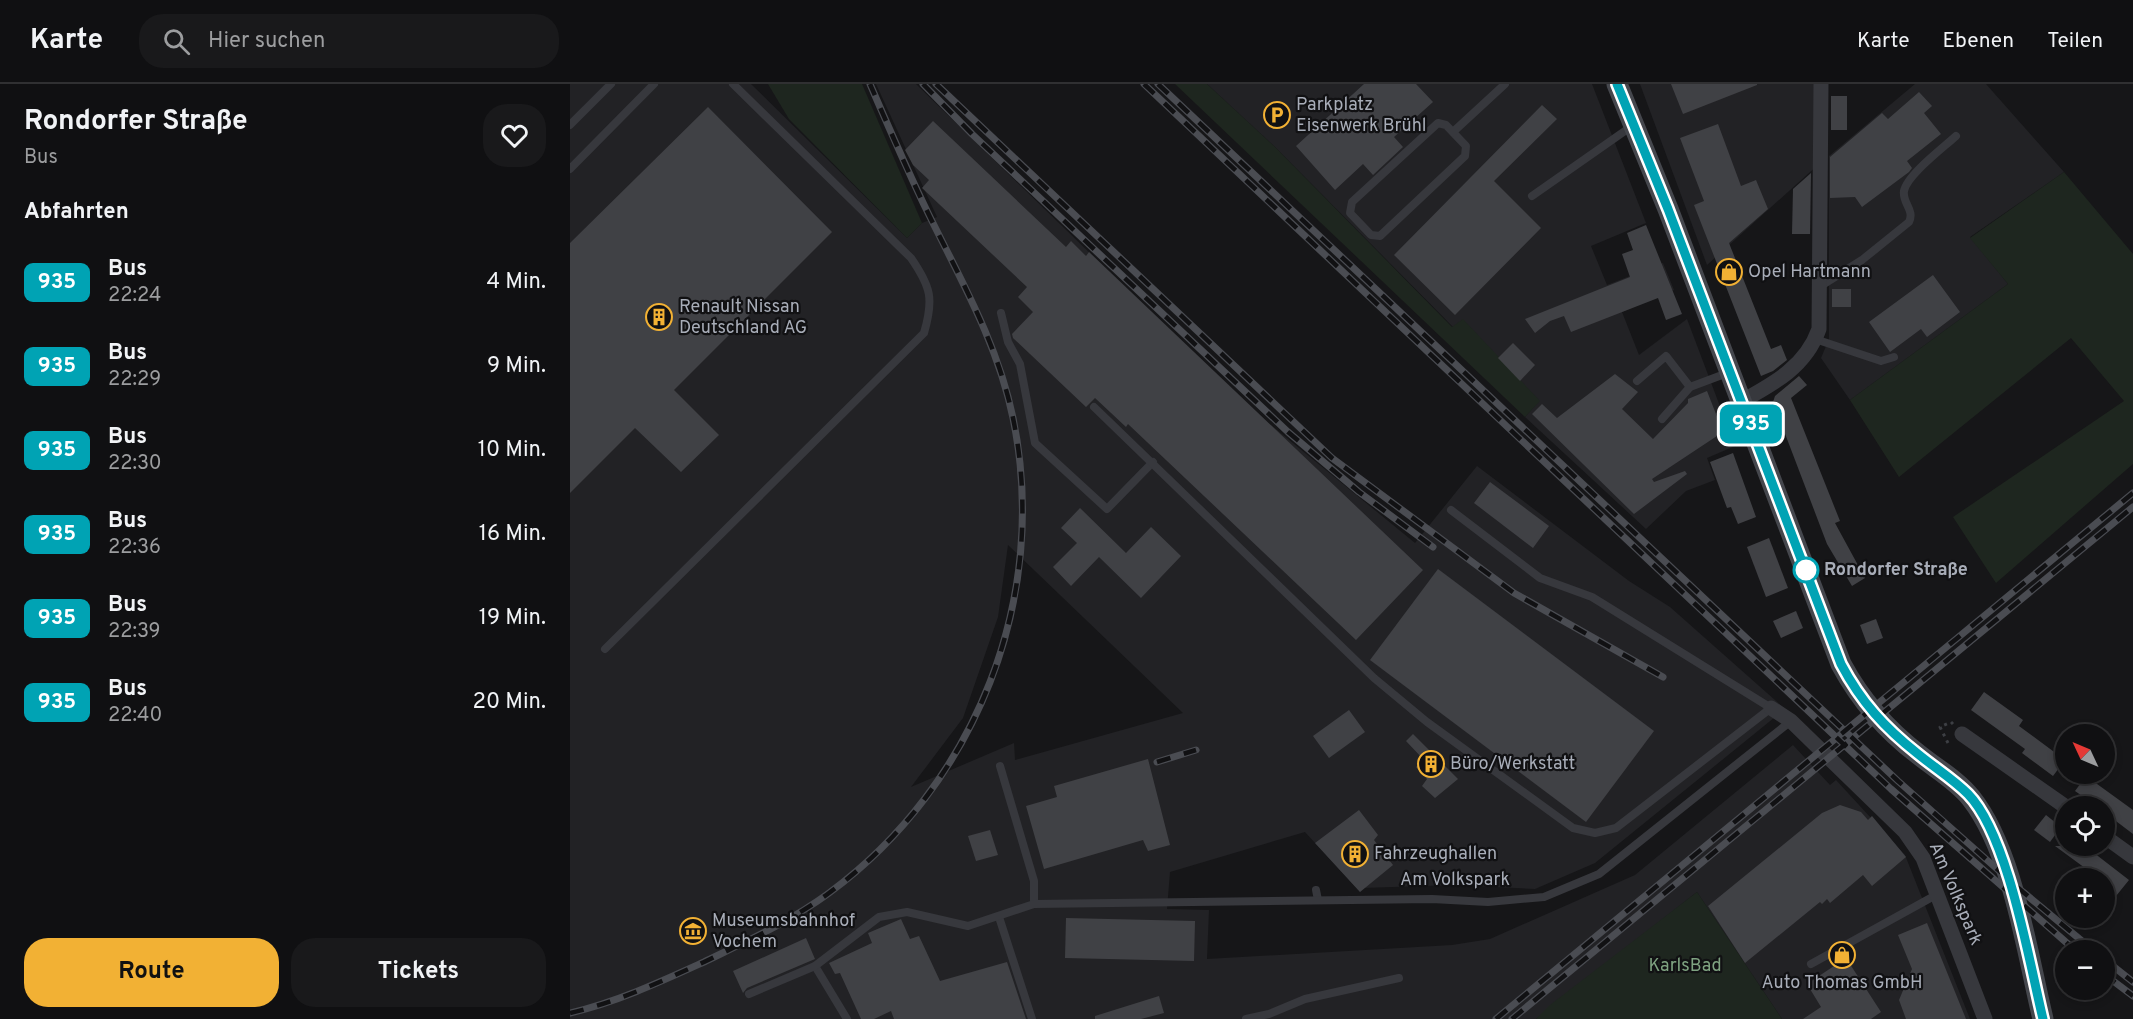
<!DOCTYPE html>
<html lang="de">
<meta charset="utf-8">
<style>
body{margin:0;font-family:Overpass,sans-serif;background:#19191b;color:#f1f3f6;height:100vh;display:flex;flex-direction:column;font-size:22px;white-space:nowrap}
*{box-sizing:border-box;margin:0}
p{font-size:20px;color:#9c9d9f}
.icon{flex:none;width:33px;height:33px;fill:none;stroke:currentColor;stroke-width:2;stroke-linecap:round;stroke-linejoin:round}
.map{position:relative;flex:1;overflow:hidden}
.side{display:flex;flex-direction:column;background:#101012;width:570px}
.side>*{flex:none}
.badge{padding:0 12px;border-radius:9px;font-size:21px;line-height:39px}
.needle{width:39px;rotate:314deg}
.fabs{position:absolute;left:1485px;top:640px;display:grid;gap:12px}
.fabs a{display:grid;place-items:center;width:60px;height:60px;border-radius:50%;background:#101012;box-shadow:0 3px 9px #0003,0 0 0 2px #303032;font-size:30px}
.map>.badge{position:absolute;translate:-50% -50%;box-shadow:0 0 0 3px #fff}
h2{padding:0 24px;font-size:22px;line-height:54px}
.round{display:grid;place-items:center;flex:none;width:63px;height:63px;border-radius:24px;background:#19191b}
.overview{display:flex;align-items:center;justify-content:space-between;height:102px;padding:0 24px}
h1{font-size:28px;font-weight:700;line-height:45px}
.primary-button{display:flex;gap:12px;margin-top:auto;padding:12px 24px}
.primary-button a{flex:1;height:69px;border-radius:24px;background:#f2b134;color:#111;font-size:24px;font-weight:700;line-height:69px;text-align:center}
.primary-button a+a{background:#19191b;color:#f1f3f6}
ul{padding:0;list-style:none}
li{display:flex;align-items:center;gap:18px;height:84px;padding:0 24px}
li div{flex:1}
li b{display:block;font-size:22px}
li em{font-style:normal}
li .badge{min-width:66px;font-weight:700;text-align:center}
header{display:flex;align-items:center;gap:36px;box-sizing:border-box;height:84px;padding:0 30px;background:#101012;border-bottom:2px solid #303032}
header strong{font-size:28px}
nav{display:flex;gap:33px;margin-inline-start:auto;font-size:21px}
.search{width:420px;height:54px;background:#19191b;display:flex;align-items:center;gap:15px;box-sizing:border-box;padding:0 21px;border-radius:24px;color:#9c9d9f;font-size:22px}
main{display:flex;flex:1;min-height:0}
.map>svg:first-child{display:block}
.built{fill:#222225;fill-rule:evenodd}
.green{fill:#1e261f}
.building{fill:#404145}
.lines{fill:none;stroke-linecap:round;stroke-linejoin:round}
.path{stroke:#3d3f44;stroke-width:3;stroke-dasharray:3 4.5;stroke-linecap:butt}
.service{stroke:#37383d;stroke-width:8}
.minor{stroke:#37383d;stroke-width:15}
.secondary{stroke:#45474d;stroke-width:21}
.rail-casing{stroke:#4a4c52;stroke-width:7}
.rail{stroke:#111113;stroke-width:4.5;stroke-dasharray:14;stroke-linecap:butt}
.line-casing{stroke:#fff;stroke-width:14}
.line{stroke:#00a3b4;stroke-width:9}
.stop-dot{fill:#fff;stroke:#00a3b4;stroke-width:3}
.labels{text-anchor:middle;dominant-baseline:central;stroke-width:4.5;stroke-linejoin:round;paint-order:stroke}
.poi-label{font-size:18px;fill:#a8adb8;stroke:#111113;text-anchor:start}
.stop-label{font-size:18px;font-weight:bold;fill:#a8adb8;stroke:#111113;text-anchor:start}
.street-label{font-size:18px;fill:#a8adb8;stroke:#111113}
.park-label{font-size:18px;fill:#7fa381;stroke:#111113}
</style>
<header>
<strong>Karte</strong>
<div class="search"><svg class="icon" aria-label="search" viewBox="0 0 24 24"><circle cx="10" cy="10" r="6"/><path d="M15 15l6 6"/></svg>Hier suchen</div>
<nav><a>Karte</a><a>Ebenen</a><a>Teilen</a></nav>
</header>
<main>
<section class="side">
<div class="overview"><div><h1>Rondorfer Straße</h1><p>Bus</p></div><a class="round"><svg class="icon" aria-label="heart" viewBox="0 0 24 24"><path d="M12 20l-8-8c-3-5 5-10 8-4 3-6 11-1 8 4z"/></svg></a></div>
<h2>Abfahrten</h2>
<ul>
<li><span class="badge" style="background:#00a3b4;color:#fff">935</span><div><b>Bus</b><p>22:24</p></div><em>4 Min.</em></li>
<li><span class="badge" style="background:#00a3b4;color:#fff">935</span><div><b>Bus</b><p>22:29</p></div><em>9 Min.</em></li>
<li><span class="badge" style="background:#00a3b4;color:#fff">935</span><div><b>Bus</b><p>22:30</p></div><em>10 Min.</em></li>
<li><span class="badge" style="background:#00a3b4;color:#fff">935</span><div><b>Bus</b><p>22:36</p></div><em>16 Min.</em></li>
<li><span class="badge" style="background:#00a3b4;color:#fff">935</span><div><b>Bus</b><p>22:39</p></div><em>19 Min.</em></li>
<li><span class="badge" style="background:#00a3b4;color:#fff">935</span><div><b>Bus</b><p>22:40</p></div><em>20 Min.</em></li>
</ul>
<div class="primary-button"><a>Route</a><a>Tickets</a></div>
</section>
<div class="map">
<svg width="1563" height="935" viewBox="0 0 1563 935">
<rect width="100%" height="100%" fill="#161618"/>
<g class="built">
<path d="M0,0H181L337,154L352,139L367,133L306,0H346L674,319L845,459L907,382L1059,497L1100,523L1215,625L1025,779L965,805L884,801L792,804L790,808L735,748L600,788L597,825L639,826L637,875L882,861L920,855L1065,791L1223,661L1260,701L1266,696L1335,771L1400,935H1212L1127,808L966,935H0ZM438,461L613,629L445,676L444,659L341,703L393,634L428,533Z"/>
<polygon points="637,0 1022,0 1076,139 1021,162 1037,201 1093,179 1104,206 1052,228 1069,271 1117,235 1165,362 1137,374 1145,396 1116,407 1076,445 955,333 969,317 893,236 883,243 705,63"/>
<polygon points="1070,0 1247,0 1250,79 1137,181"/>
<polygon points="1345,0 1416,0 1494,88 1400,153 1438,200 1280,316 1251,274 1259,255 1259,72"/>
</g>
<g class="green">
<polygon points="198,0 292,0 352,139 337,154 219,35"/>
<polygon points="605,0 637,0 705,63 882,243 893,235 970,317 955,333"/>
<polygon points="1494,88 1563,170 1563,380 1426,499 1383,433 1554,317 1501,254 1329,393 1280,316 1438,200 1400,154"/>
<polygon points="1127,808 1212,935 966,935 980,921"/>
</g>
<g class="building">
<polygon points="794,0 846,0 863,18 824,53 833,63 803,91 793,80 765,106 726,62"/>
<polygon points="1101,0 1187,0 1187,1 1113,30"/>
<polygon points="1349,8 1362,22 1354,29 1371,50 1337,77 1342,84 1339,88 1292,123 1285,113 1260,114 1260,73 1312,29 1318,35"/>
<rect x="1261" y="12" width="16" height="34"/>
<polygon points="972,21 987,35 924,97 971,144 885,231 824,171"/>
<polygon points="138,23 262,148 104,306 149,351 111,388 65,344 0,409 0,159"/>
<polygon points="363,37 496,163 501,157 516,172 519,168 853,486 786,556 558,340 556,343 525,314 516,323 443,254 442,250 463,228 448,213 457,203 352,104 359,96 343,81 335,66"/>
<polygon points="1148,40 1171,102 1186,96 1198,125 1159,159 1201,265 1211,261 1217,276 1203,287 1191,292 1124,121 1134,117 1110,54"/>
<polygon points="1241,89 1240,150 1222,150 1223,105"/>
<polygon points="1076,141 1112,230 1096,236 1088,214 1001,248 994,232 980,237 965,249 955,235 1060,193 1052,170 1063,166 1057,149"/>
<polygon points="1363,191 1390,228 1357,253 1351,245 1320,268 1299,238"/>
<rect x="1262" y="205" width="19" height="18"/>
<polygon points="943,259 965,281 950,297 928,274"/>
<polygon points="1045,290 1068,308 1052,325 1083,355 1118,319 1118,315 1137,307 1153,348 1082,395 1084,398 1115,387 1117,390 1064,430 962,330 972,320 987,334"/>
<polygon points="1229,292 1237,301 1221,314 1270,437 1265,439 1295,494 1282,502 1257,460 1203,318 1205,312"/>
<polygon points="1163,369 1186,433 1168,440 1161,423 1157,424 1140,378"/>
<polygon points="920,398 979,442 963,464 904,419"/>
<polygon points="510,424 556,469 581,443 611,472 571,514 529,473 501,502 483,483 507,459 491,444"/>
<polygon points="1199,454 1218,504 1196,513 1177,463"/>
<polygon points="868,485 1084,647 1016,738 800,576"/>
<polygon points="1226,527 1233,544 1211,554 1203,537"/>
<polygon points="1306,535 1313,554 1297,560 1290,541"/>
<polygon points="1414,608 1453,636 1449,642 1495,676 1483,692 1452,669 1455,665 1401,626"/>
<polygon points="779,626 795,648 759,674 743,652"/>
<polygon points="843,650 888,695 865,714 852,702 857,695 846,683 854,676 836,657"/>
<polygon points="578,675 600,761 578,767 573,756 474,785 456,722 487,713 484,702"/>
<polygon points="1516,692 1563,726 1563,750 1534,728 1534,723 1528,723 1505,707"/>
<polygon points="1270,721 1291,728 1298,736 1302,732 1336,773 1302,802 1293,791 1260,819 1257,815 1252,820 1250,818 1175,879 1138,822 1252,729"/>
<polygon points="789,726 808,751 804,756 823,781 790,808 745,759"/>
<polygon points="1476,731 1491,743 1480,758 1464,746"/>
<polygon points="420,746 428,771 406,777 398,752"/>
<polygon points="1485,762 1515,762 1559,796 1542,817 1534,811 1534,795 1530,795"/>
<polygon points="496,834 625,837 624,877 495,874"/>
<polygon points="331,835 340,855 349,852 370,897 437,878 456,935 324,935 321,927 304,935 291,935 270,889 265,890 259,879 302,859 298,849"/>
<polygon points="1357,839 1396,935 1336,935 1329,916 1342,885 1328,851"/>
<polygon points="236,854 245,875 177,904 173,909 163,887"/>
<polygon points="1276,874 1311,928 1301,935 1233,935 1251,923 1237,900"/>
<polygon points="589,912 594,929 571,935 525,935 525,932"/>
</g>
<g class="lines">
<polyline class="path" points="1378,659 1370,643 1381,638 1383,640"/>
<g class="service">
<polygon points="868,39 876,41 896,62 895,72 810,152 801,151 780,129 782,118"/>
<polyline points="0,41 41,0"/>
<polyline points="883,48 935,0"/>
<polyline points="0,85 84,0"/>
<polyline points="962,112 1062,42"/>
<path d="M1249,203L1292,176L1339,138C1345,126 1332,119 1334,107C1337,91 1373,64 1386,52"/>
<polyline points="431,229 438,258 450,280 465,359 537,425 583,378"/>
<polyline points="1245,255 1311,277 1324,273"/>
<polyline points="1067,297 1096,272 1120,303"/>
<polyline points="524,323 804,594 857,638 1003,744 1025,749 1046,744 1201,624 1022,513 970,494 881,426"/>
<polyline points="1092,335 1120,303 1160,288"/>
<path d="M35,565L354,249C364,215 361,203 341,174L163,0"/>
<polyline points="430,682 464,797 464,820"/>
<polyline points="746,806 748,816"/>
<polyline points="429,833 462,935"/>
<polyline points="1241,880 1366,811"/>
<polyline points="245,882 277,935"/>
<polyline points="179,910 245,882 309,833 337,828 398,842 464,820 862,815 918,818 974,813 1029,790 1221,637"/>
<polyline points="676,935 699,930 735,915 829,894"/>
</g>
<g class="minor">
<path d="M1172,317C1205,299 1236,282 1249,245L1251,0"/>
<polyline points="1201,624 1221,637 1335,748 1353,774 1415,935"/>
<polyline points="1392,650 1496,723"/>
<polyline points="1534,752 1563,773"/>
</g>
<path class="secondary" d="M1047,0L1098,125L1271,580C1291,617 1315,645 1348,670C1365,684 1387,696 1401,714C1443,767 1457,869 1473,935"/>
<defs>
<g id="rail">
<polyline points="353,0 402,50 718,348 789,408 863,463"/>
<polyline points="366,0 762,374 944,509 1093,593"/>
<polyline points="574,0 1321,705 1506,867"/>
<polyline points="588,0 1328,697 1453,808 1524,867"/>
<polyline points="587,678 626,666"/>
<polyline points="1534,875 1563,898"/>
<polyline points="1534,890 1563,912"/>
<path d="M0,929C47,918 90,898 134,878C177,857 221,837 259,809C406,701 480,513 443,334C428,261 392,198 359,131C338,88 319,44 300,0"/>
<polyline points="926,935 1563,409"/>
<polyline points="942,935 1563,423"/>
</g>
</defs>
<use href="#rail" class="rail-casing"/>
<use href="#rail" class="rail"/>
</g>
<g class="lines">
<defs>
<path id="line" d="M1047,0L1098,125L1271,580C1291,618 1315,644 1348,670C1365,684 1383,695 1398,710C1438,751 1459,877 1473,935"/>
</defs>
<use href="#line" class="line-casing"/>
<use href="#line" class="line"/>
</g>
<defs>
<symbol id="parking-ring" viewBox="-11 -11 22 22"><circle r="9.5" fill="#111113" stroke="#f2b134" stroke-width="1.5"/><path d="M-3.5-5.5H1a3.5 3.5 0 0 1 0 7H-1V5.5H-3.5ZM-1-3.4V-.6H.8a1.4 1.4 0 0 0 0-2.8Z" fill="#f2b134"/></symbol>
<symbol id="shop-ring" viewBox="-11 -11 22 22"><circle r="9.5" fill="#111113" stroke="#f2b134" stroke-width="1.5"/><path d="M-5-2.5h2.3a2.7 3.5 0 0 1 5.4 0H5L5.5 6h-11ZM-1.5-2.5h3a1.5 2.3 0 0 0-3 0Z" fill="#f2b134"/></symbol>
<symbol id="building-ring" viewBox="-11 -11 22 22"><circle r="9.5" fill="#111113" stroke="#f2b134" stroke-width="1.5"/><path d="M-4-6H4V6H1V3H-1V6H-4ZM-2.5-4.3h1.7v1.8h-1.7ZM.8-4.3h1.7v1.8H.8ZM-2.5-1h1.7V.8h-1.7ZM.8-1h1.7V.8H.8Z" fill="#f2b134"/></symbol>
<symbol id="museum-ring" viewBox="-11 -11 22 22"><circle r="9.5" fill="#111113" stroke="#f2b134" stroke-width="1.5"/><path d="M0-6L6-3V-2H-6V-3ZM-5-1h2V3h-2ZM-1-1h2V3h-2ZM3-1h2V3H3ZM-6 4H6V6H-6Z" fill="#f2b134"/></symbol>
</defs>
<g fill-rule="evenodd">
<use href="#parking-ring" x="692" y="16" width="30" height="30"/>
<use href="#shop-ring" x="1144" y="173" width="30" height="30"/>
<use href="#building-ring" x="74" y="218" width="30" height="30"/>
<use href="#building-ring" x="846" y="665" width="30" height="30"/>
<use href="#building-ring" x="770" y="755" width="30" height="30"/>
<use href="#museum-ring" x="108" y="832" width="30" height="30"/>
<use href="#shop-ring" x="1257" y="856" width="30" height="30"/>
</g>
<circle class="stop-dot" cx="1236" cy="486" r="12"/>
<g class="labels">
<g class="poi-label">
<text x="726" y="21">Parkplatz<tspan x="726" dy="21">Eisenwerk Brühl</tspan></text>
<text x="1178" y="188">Opel Hartmann</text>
<text x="109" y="223">Renault Nissan<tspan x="109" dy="21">Deutschland AG</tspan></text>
<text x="880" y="680">Büro/Werkstatt</text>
<text x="804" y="770">Fahrzeughallen</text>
<text x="142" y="837">Museumsbahnhof<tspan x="142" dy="21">Vochem</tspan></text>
<text x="1272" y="899" text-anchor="middle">Auto Thomas GmbH</text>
</g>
<g class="stop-label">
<text x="1254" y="486">Rondorfer Straße</text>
</g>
<g class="street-label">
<text x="885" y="796">Am Volkspark</text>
<text transform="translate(1385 810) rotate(67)">Am Volkspark</text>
</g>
<g class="park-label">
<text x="1115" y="882">KarlsBad</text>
</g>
</g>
</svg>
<div class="fabs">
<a><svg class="needle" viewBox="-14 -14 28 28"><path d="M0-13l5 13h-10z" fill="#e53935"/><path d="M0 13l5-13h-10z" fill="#9c9d9f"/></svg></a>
<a><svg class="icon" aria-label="locate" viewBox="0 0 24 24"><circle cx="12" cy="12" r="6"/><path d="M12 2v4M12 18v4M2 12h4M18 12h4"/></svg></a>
<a>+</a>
<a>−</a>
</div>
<b class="badge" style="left:1181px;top:340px;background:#00a3b4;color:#fff">935</b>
</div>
</main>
